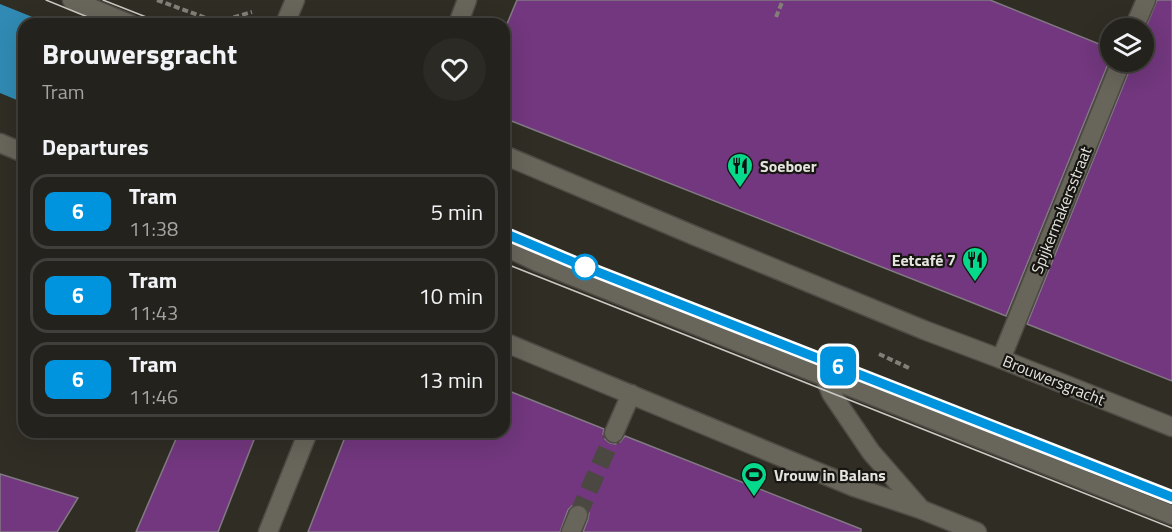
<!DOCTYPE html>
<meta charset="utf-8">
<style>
body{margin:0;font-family:"Titillium Web",sans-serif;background:#2c2a25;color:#f1f3f6;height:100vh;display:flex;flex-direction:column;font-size:22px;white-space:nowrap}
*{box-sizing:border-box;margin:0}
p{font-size:20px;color:#a3a4a3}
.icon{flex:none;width:33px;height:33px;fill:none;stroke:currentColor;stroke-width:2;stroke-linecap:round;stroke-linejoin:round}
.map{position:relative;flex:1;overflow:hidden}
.sheet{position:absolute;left:18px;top:18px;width:492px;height:420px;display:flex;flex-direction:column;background:#24221c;border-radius:18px;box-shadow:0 6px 24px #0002,0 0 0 2px #413f3b}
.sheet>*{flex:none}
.badge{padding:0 12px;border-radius:9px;font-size:21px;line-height:39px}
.controls{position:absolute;left:1100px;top:18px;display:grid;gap:12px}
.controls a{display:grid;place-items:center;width:54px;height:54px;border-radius:50%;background:#24221c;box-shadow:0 6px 24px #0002,0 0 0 2px #413f3b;font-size:30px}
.map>.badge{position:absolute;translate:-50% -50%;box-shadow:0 0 0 3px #fff}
h2{padding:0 24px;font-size:22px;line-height:54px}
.round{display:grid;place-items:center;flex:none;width:63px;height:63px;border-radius:32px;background:#2c2a25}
.headline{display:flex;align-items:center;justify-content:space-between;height:102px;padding:0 24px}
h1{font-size:28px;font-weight:700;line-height:45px}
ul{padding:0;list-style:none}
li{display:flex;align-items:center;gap:18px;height:75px;margin:0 12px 9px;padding:0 12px;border:3px solid #413f3b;border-radius:18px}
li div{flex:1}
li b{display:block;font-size:22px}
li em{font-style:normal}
li .badge{min-width:66px;font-weight:700;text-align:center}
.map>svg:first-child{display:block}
.water{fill:#308ab3}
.pier{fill:#302d25}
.building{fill:#72377e;stroke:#817a82;stroke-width:1.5}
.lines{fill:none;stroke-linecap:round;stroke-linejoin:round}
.minor-tunnel{stroke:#4b4841;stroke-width:18;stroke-dasharray:18 9;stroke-linecap:butt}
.minor-casing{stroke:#4d4b44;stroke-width:21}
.path{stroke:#827f78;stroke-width:4;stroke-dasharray:6 3;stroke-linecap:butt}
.minor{stroke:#68655b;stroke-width:18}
.tram{stroke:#cbc8c2;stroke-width:1.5}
.line-casing{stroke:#fff;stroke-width:14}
.line{stroke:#0093de;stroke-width:9}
.stop-dot{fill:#fff;stroke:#0093de;stroke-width:3}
.labels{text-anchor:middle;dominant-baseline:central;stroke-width:4.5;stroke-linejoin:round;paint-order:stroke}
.poi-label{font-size:16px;font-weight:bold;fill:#e5e3dd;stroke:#171612;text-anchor:start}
.street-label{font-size:16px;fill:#e5e3dd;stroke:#171612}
</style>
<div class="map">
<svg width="1172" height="532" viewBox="0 0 1172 532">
<rect width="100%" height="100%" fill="#302d25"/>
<polygon class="water" points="0,4 50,24 24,24 24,103 0,93"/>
<polygon class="pier" points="335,0 427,0 417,24 326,24"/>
<g class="building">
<polygon points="517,0 990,0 1099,44 1110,35 1110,59 1006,316 504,118 504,31"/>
<polygon points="1157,0 1172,0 1172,381 1027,324 1131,66 1132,62 1143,62 1143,34"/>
<polygon points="504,389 604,429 603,434 605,439 610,443 615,444 620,442 625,436 861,529 861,532 583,532 588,519 589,513 587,509 583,505 577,504 572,506 568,510 560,532 308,532 347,432 504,432"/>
<polygon points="179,432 257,432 218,532 136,532"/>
<polygon points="0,474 78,498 57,532 0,532"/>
</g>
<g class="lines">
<polyline class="minor-tunnel" points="578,515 614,433"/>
<defs>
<g id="minor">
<polyline points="72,0 130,24"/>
<polyline points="285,24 295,0"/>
<polyline points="458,24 467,0"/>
<polyline points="1134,28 1146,0"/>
<polyline points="0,143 24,153"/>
<polyline points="504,155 693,235 924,330 1001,359 1172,427"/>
<polyline points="504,246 537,262 1172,515"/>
<polyline points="504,342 854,487 920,509 977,532"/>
<polyline points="1001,359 1121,62"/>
<polyline points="824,375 831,393 871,452 919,507"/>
<polyline points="614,433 631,394"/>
<polyline points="268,532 308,432"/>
<polyline points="571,532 578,515"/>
</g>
</defs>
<use href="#minor" class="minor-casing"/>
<g class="path">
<polyline points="157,0 217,22 252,12"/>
<polyline points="776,17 783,0"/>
<polyline points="879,354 909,368"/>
</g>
<use href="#minor" class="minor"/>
<g class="tram">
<polyline points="46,0 105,24"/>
<polyline points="103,0 164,24"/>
<polyline points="504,233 585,267 1172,497"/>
<polyline points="504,263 1172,528"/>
</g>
</g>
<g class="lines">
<defs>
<polyline id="line" points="504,233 585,267 1172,497"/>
</defs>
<use href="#line" class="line-casing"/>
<use href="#line" class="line"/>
</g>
<defs>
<symbol id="restaurant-pin" viewBox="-11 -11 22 30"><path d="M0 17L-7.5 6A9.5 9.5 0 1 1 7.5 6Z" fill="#06d98b" stroke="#171612"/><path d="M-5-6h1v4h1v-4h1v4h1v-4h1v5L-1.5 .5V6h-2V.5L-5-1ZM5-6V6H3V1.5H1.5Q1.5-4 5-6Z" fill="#111"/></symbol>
<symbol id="stadium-pin" viewBox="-11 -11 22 30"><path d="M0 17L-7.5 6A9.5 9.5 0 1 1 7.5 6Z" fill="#06d98b" stroke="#171612"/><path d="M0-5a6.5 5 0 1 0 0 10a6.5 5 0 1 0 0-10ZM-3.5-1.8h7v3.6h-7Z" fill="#111"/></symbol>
</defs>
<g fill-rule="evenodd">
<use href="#restaurant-pin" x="725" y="151" width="30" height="40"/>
<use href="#restaurant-pin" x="960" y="245" width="30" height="40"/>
<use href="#stadium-pin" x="739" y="460" width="30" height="40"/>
</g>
<circle class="stop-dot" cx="585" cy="267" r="12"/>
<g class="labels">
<g class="poi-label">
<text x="760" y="166">Soeboer</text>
<text x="956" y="260" text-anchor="end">Eetcafé 7</text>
<text x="774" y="475">Vrouw in Balans</text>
</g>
<g class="street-label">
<text transform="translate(1061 210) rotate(-68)">Spijkermakersstraat</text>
<text transform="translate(1054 380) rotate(22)">Brouwersgracht</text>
</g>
</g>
</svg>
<div class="controls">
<a><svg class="icon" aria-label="layers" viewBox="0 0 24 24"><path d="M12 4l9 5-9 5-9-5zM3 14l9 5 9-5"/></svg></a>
</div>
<b class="badge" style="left:838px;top:366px;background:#0093de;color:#fff">6</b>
<section class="sheet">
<div class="headline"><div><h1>Brouwersgracht</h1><p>Tram</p></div><a class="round"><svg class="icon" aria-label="heart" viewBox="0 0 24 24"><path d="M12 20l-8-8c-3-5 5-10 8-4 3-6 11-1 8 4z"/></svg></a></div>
<h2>Departures</h2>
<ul>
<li><span class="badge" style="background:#0093de;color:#fff">6</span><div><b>Tram</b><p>11:38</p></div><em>5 min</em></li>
<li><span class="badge" style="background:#0093de;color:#fff">6</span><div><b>Tram</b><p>11:43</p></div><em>10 min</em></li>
<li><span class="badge" style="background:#0093de;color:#fff">6</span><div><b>Tram</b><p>11:46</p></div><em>13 min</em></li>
</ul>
</section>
</div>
